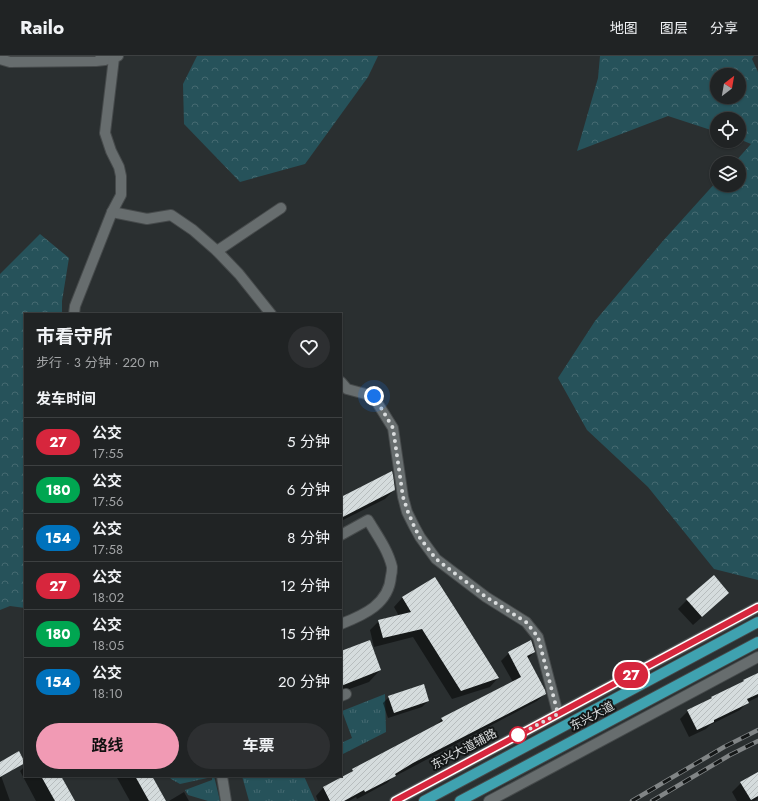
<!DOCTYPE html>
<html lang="zh">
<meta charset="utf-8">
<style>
body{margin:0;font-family:Jost,"Noto Sans SC",sans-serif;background:#2d2f31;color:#f1f3f6;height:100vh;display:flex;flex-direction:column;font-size:15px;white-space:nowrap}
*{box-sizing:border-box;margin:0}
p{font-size:13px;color:#a2a4a6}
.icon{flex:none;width:22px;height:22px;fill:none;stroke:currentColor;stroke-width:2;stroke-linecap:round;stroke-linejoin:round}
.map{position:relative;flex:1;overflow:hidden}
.details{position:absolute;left:24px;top:257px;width:318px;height:464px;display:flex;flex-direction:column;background:#202324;border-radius:0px;box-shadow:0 1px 3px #0004,0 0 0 1px #3d4041}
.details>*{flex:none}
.badge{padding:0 8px;border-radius:13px;font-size:14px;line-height:26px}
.needle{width:26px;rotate:31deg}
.tools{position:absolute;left:710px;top:12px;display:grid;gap:8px}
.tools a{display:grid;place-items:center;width:36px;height:36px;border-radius:50%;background:#202324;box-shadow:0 1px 3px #0004,0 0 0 1px #3d4041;font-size:20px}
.you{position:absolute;width:20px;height:20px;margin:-10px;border:3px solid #fff;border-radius:50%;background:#1a73e8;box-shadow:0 0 0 6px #1a73e833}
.map>.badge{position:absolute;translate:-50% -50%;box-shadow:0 0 0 2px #fff}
h2{padding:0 12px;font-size:15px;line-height:36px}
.round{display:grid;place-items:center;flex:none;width:42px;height:42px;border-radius:21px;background:#2d2f31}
.overview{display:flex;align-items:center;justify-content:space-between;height:68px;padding:0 12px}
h1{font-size:19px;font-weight:700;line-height:30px}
.cta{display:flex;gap:8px;margin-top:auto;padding:8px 12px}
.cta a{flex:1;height:46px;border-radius:24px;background:#f19ab4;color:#111;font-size:16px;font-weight:700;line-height:46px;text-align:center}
.cta a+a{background:#2d2f31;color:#f1f3f6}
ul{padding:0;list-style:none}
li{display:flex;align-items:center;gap:12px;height:48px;padding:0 12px;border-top:1px solid #3d4041}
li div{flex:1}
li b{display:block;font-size:15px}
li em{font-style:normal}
li .badge{min-width:44px;font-weight:700;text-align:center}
header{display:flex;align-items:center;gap:24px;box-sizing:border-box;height:56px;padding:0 20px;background:#202324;border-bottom:1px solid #3d4041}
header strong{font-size:19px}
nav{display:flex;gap:22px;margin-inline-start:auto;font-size:14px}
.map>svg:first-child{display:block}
.grass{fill:url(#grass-tufts)}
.forest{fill:url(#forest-crowns);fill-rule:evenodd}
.shadow{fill:#0007}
.building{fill:url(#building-hatch)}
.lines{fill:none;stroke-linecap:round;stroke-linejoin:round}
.minor-casing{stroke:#464a4b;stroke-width:12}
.major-casing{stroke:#464a4b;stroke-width:12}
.minor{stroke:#676d6e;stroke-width:10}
.major{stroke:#3fa2b0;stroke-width:10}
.rail-casing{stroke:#818586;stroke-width:4.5}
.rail{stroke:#141717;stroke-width:3;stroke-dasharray:9;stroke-linecap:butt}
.line-casing{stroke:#fff;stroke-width:9}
.line{stroke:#d7263d;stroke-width:6}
.walk{stroke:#d9dcdd;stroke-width:4;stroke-dasharray:0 7.2}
.stop-dot{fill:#fff;stroke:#d7263d;stroke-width:2}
.labels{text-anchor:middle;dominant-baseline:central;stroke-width:4;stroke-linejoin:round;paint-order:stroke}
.street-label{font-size:12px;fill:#d9dcdd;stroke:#141717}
</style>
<header>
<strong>Railo</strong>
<nav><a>地图</a><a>图层</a><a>分享</a></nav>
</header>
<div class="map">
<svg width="758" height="745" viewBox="0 0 758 745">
<defs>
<pattern id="grass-tufts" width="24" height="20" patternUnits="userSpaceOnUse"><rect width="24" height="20" fill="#26525a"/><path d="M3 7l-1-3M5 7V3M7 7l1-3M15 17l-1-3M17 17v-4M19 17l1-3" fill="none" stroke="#456a71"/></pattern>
<pattern id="forest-crowns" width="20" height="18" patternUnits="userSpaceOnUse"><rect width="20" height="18" fill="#26525a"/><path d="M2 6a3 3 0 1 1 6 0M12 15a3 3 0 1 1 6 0" fill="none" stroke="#456a71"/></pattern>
<pattern id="building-hatch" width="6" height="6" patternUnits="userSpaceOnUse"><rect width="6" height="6" fill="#d5dcdd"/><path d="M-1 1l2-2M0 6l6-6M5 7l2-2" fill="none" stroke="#b7bdbe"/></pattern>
</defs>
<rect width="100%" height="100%" fill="#2a2f30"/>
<g class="grass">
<polygon points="385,638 386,676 341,699 341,687 352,682 342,655"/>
<polygon points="169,720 214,720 220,745 208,745 188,739 185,734 212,724 212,721 180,728 171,723"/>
<polygon points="242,720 304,720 315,745 249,745"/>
</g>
<g class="forest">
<polygon points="197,0 378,0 368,21 305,108 240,126 184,68 183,28"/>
<path d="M600,0H754L752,3L758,16V524L714,513L648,431L587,374L558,322L595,265L662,186L717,125V129H739V107H734L751,88L739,83V63H717V76L668,60L577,95L598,22ZM717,19H739V41H717Z"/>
<polygon points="40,178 69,202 62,245 62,258 25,258 25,552 10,550 0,554 0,218"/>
</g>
<g class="shadow">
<polygon points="394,434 385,443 341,465 341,442"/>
<polygon points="435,522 498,622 490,631 452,643 413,581 374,591 370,574 379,565 399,560 394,551 402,542"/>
<polygon points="687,544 719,546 693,569 678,553"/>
<polygon points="341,596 380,614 369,626 341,636"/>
<polygon points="534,596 528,603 545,638 537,645 405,715 393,721 387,727 357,743 356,741 349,745 318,745 316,740 323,732 347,719 353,714 436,669 442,663 513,626 501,605 509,597"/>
<polygon points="25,618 25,645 23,620"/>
<polygon points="758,618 758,641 748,646 740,654 710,669 706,673 689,681 680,663 688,655"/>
<polygon points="389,641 428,645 422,651 388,662 383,647"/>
<polygon points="25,710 25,720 60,720 74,745 36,745 20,715"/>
<polygon points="0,717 10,745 0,745"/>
<polygon points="758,717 758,743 754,745 737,745 732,736 741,727"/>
<polygon points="116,720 151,720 165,745 130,745"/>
<polygon points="184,736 189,745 169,745"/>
</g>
<g class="building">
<polygon points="392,415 393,419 395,434 341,462 341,441"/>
<polygon points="714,519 729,537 702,561 686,543"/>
<polygon points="435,521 465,568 499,622 461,635 422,573 383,582 378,564 411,556 402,541"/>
<polygon points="370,584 381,614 341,630 341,595"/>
<polygon points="531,584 535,596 527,600 545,634 546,638 413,707 395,718 396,720 365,736 364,734 344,745 330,745 323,731 353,715 352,713 443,665 441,662 521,621 508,596"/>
<polygon points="758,617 758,638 747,643 749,647 714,664 714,666 697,674 687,654 712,642 711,641 744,625 743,624"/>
<polygon points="424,628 429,645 394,657 388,640"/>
<polygon points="19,695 25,707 0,721 0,706"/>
<polygon points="758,716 758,740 751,744 740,726"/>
<polygon points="41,720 61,720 75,745 55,745"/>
<polygon points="135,720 152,720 166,745 149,745"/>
</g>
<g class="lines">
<defs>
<g id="minor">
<polyline points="0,3 10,6 96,5 105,4 118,0"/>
<polyline points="112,156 147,163 171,159 193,174 217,195 239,218 271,258"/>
<polyline points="217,195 281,152"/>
<polyline points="74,258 75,250 112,156 121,139 121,120 119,111 111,95 105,77 114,2"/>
<polyline points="341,326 347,333 373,340 393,372 403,441 407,456 414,470 420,481 436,503 486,541 526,566 538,581 558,658"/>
<path d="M341,479L368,464C377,479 388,494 392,511C392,514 392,517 391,520C389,548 364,559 341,568"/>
<polyline points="341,640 346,638"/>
<polyline points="222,720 226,745"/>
<polyline points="395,745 758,551"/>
<polyline points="489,745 758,601"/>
</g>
<g id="major">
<polyline points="424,745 758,566"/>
<polyline points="460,745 758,586"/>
</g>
</defs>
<use href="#minor" class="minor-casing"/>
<use href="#major" class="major-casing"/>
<use href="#minor" class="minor"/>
<use href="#major" class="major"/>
<defs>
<g id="rail">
<polyline points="632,745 724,691 758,674"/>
<polyline points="652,745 730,699 758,685"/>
</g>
</defs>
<use href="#rail" class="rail-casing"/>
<use href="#rail" class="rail"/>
</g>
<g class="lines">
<defs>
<polyline id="line" points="395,745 758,551"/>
</defs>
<use href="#line" class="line-casing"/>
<use href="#line" class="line"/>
<polyline class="walk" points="374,340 393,372 403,441 408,456 414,470 420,482 436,503 486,541 526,566 538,581 558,658 518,679"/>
</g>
<circle class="stop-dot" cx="518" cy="679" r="8"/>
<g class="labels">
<g class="street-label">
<text transform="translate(592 660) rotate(-28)">东兴大道</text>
<text transform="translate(464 693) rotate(-28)">东兴大道辅路</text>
</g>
</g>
</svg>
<div class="tools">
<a><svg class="needle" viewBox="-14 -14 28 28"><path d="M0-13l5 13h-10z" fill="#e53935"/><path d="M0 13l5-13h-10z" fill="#a2a4a6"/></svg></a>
<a><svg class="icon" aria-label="locate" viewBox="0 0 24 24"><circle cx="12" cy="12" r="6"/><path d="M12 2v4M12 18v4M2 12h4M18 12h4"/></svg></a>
<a><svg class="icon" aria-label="layers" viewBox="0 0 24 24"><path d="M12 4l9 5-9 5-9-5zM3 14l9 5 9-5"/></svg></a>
</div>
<div class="you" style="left:374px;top:340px"></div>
<b class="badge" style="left:631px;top:619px;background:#d7263d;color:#fff">27</b>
<section class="details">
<div class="overview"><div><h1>巿看守所</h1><p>步行 · 3 分钟 · 220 m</p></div><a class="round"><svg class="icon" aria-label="heart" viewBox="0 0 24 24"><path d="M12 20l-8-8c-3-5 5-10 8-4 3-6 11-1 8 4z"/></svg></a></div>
<h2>发车时间</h2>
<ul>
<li><span class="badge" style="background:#d7263d;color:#fff">27</span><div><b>公交</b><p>17:55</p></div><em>5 分钟</em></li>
<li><span class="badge" style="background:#00a651;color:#fff">180</span><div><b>公交</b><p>17:56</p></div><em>6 分钟</em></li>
<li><span class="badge" style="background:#0072bc;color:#fff">154</span><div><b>公交</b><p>17:58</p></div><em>8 分钟</em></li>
<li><span class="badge" style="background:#d7263d;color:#fff">27</span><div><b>公交</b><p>18:02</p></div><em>12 分钟</em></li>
<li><span class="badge" style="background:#00a651;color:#fff">180</span><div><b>公交</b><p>18:05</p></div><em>15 分钟</em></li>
<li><span class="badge" style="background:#0072bc;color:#fff">154</span><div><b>公交</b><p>18:10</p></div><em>20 分钟</em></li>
</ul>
<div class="cta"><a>路线</a><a>车票</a></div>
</section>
</div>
